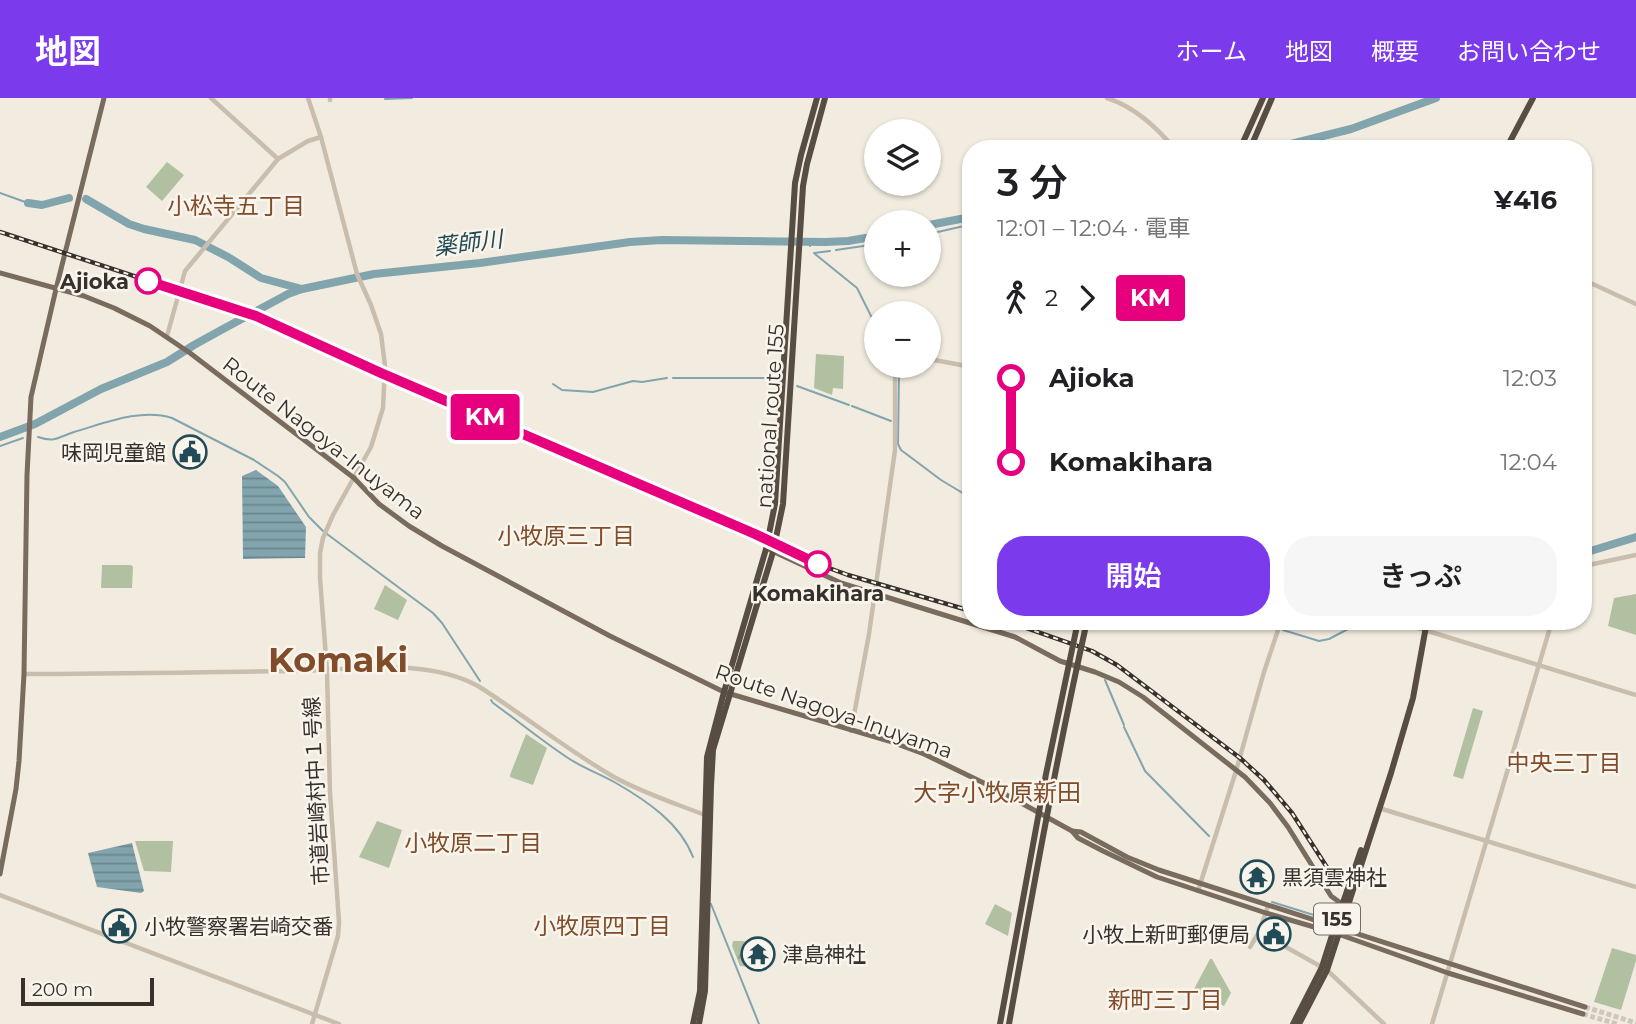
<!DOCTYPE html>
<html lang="ja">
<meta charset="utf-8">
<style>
body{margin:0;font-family:Montserrat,"Noto Sans JP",sans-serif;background:#f6f6f6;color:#202124;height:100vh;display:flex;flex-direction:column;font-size:26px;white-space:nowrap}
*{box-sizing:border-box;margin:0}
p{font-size:23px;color:#757577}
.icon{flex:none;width:38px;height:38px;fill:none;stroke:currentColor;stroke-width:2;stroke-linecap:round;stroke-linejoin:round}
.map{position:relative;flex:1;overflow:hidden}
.sheet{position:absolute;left:962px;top:42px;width:630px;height:490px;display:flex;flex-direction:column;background:#fff;border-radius:28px;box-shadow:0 2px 5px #0004}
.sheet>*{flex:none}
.badge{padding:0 14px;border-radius:5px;font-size:24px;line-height:46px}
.controls{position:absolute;left:864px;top:21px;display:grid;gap:14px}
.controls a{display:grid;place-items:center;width:77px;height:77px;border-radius:50%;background:#fff;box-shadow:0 2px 5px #0004;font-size:35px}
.scale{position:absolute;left:21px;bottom:18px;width:133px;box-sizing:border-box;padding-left:7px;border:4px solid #38312b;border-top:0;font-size:19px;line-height:24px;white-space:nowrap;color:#38312b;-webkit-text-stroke:5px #f9f5ed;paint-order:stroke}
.map>.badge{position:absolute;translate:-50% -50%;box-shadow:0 0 0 4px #fff}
.legs{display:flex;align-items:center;gap:10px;height:77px;padding:0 35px;font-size:23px}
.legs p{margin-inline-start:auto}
.summary{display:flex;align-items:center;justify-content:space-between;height:119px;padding:0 35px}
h1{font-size:38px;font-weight:600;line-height:52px}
.action{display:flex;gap:14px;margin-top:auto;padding:14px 35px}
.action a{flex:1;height:80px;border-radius:28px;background:#7c3aed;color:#fff;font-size:28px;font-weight:600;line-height:80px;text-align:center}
.action a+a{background:#f6f6f6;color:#202124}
ul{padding:0 35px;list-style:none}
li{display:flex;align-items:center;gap:24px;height:84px;font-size:26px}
li i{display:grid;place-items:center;width:10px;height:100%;margin:0 9px;background:currentColor}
li i::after{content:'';width:18px;height:18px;margin:-9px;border:5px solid;border-radius:50%;background:#fff}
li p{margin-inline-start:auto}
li:first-child i{background:linear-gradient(#0000 50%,currentColor 0)}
li:last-child i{background:linear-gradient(currentColor 50%,#0000 0)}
header{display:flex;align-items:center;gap:42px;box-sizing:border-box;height:98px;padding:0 35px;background:#7c3aed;color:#fff}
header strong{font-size:33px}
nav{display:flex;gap:38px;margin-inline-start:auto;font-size:24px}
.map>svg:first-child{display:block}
.green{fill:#b1c0a1}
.forest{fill:url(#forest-crowns)}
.water{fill:url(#water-rules)}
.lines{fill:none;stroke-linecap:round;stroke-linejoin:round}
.stream{stroke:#81a4ad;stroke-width:2}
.river{stroke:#81a4ad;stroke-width:8}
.major-tunnel{stroke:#cdc7bc;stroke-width:5;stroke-dasharray:5 2.5;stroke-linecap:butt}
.minor{stroke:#c9bead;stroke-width:4.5}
.major{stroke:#796b5d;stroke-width:5}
.highway{stroke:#584d43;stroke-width:6}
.rail-casing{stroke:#38312b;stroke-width:4.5}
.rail{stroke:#f9f5ed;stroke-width:2;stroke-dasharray:5;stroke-linecap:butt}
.highway-bridge{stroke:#584d43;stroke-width:6}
.line-1-casing{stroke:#fff;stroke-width:16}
.line-1{stroke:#e6007e;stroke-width:10}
.stop-1-dot{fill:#fff;stroke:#e6007e;stroke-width:3.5}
.labels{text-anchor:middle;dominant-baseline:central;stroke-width:5;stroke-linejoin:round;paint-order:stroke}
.shield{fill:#f9f5ed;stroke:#726c65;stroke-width:2}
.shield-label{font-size:19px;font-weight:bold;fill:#38312b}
.stop-label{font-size:21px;font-weight:bold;fill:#38312b;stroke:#f9f5ed;text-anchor:end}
.street-label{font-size:21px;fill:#38312b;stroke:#f9f5ed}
.poi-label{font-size:21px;fill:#38312b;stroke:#f9f5ed;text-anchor:start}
.neighbourhood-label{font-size:23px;fill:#814c2a;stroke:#f9f5ed}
.water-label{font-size:23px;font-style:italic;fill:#234b57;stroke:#f9f5ed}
.quarter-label{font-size:24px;fill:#814c2a;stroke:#f9f5ed}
.town-label{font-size:35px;font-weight:bold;fill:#814c2a;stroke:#f9f5ed}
</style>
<header>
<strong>地図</strong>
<nav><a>ホーム</a><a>地図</a><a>概要</a><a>お問い合わせ</a></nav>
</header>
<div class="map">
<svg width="1636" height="926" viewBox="0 0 1636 926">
<defs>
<pattern id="forest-crowns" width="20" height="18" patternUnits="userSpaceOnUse" patternTransform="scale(1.75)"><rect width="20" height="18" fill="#b1c0a1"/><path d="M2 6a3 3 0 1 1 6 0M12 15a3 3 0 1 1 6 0" fill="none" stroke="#919d83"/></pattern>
<pattern id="water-rules" width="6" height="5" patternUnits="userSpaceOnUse" patternTransform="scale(1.75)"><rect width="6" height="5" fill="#81a4ad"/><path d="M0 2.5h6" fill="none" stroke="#6b868d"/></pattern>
</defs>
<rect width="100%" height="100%" fill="#f2ece0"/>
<g class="green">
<polygon points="167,64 184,77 162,103 146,89"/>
<polygon points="816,256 844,258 843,291 833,290 832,297 814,290"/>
<polygon points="102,467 131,467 133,469 132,490 101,490"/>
<polygon points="385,487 407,502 398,522 374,511"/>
<polygon points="1636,496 1636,537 1608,528 1614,500"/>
<polygon points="1473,610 1483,613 1463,681 1453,678"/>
<polygon points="526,636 547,650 533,687 510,679 510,677"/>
<polygon points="377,723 402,732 389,770 359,759"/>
<polygon points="135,743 173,743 171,774 144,773"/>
<polygon points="995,806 1012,815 1008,838 985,826"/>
<polygon points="1612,850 1636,857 1636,863 1621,912 1594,904"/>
<polygon points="1210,861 1212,861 1231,895 1224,908 1195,893 1194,891"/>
</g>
<path class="forest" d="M733,843C743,843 753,843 762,847V853L755,850L752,851L750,855C755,861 763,863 765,870L740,868L732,848Z"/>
<g class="water">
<polygon points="256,372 278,388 306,429 305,460 243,461 242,378"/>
<polygon points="132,745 144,793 141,795 97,789 88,755"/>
</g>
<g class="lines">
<g class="stream">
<polyline points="385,1 412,0"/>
<polyline points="0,95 28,105"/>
<polyline points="970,127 971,127"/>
<polyline points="929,136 964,128"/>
<polyline points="809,145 810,148"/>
<polyline points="836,152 877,146"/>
<polyline points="814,155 830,153"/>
<polyline points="815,156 857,190 877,230"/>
<polyline points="899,274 898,346 901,352 941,382 971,400"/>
<polyline points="673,280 776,280"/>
<polyline points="553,286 562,292 593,294 633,283 642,284 667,280"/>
<polyline points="797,288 849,307"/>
<polyline points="852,308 891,323"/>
<path d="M38,339C56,345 58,339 74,334C105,325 141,310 172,320L254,362L278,378L285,384L309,419L323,433"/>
<polyline points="0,348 23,340"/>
<polyline points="327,436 433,515 442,525 480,583"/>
<polyline points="1255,523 1275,529"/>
<polyline points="1358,525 1362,523"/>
<polyline points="1283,532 1319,543 1329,541 1350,530"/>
<polyline points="1105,582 1124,627"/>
<path d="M491,602L493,605C518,623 542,643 568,660C583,670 600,676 616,685C647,703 680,725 693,759"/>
<polyline points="1124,629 1145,673 1209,738"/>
<polyline points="1241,780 1241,771"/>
<polyline points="1272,804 1333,823"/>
<polyline points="711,806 759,926"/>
</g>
<g class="river">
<polyline points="1271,51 1351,31 1436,0"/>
<polyline points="86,101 129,126 144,131 195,142 228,159 261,180 302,191 374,176 480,165 630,144 662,142 825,144 848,143 877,138"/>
<polyline points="28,105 42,107 69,100"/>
<polyline points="929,127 971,119"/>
<polyline points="0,339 35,326 101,291 167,264 194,247 223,231 288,196 302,191"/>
<polyline points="1584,455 1636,439"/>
</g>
<g class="major-tunnel">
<polyline points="1585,909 1636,925"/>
<polyline points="1583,916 1617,926"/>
</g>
<g class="minor">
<polyline points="211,0 278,61"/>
<polyline points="308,0 321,39 357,176 371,207 381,236 385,268 383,310 371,349 333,417 323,440 320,455 320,480 327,573 330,695 339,824 338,838 312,926"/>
<path d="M1107,0C1135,9 1156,29 1175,51"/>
<polyline points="330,2 330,0"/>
<polyline points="1584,182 1636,206"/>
<polyline points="167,238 185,173 278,61 308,43 321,39"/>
<polyline points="929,261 961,267 971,270"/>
<polyline points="1584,468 1636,457"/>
<polyline points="1395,523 1636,597"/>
<path d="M24,576C114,576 205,574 295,573C355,572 424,559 478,588C524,617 567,652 614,679C643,695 674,705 705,717"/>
<polyline points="851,633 869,536 895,352 895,268"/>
<polyline points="1379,710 1636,789"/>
<polyline points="1198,793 1236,673 1264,574 1281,523"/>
<polyline points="0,797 339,926"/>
<polyline points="1259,834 1327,872 1384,926"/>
<polyline points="1250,849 1259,834 1268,808"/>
<polyline points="1432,926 1552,523"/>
</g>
<g class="major">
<polyline points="0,175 84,198 114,210 150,228 190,255 354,380 379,406 409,428 442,448 610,538 724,594 889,643 924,656 992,689 1072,733 1081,734 1127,759 1159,772 1585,909"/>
<polyline points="770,452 841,485 1015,539 1060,563 1095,574 1119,584 1143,599 1245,679 1270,705 1288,729 1331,798 1342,806"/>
<polyline points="1072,733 1078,740 1103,753 1157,779 1266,815 1338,836 1448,875 1583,916"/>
<polyline points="0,776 16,691 19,663 24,576 27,377 31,299 56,191 104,0"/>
</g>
<g class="highway">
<polyline points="1240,51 1263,0"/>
<polyline points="1250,51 1272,0"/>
<polyline points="1506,51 1533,0"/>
<polyline points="693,926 700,893 707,659 724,594 766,451 775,406 795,85 801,57 817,0"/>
<polyline points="699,926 705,893 711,688 713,652 773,454 783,406 803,88 807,66 825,0"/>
<polyline points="1293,926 1322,869 1335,828 1361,752"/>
<polyline points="1299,926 1327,872 1391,675 1413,600 1427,523"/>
</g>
<defs>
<g id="rail">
<polyline points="0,134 256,218 381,275 672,399 755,436 818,466 848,477 971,513"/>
<polyline points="1006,523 1092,553 1117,567 1240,660 1264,682 1292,715 1339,788"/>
</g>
</defs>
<use href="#rail" class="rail-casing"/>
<use href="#rail" class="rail"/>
<g class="highway-bridge">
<polyline points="1000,926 1046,676 1078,523"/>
<path d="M1009,926C1033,791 1057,657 1087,523"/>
</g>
</g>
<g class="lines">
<defs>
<polyline id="line-1" points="148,183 256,218 381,275 755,436 818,466"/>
</defs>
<use href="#line-1" class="line-1-casing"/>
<use href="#line-1" class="line-1"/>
</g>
<defs>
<symbol id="civic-ring" viewBox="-11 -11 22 22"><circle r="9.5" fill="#f9f5ed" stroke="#234b57" stroke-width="1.5"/><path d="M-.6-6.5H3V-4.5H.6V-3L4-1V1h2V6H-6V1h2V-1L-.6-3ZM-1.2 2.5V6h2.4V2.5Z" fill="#234b57"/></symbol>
<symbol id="temple-ring" viewBox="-11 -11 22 22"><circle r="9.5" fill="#f9f5ed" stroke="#234b57" stroke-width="1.5"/><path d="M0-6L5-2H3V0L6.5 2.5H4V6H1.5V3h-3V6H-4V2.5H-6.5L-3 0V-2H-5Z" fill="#234b57"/></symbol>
</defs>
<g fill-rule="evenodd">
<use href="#civic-ring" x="171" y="335" width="38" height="38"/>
<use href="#temple-ring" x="1238" y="760" width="38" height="38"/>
<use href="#civic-ring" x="100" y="809" width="38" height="38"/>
<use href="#civic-ring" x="1255" y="817" width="38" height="38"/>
<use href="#temple-ring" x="739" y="837" width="38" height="38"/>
</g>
<g class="stop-1-dot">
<circle cx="148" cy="183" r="12"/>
<circle cx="818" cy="466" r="12"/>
</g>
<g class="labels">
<rect class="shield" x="1314" y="805.5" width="46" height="31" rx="5"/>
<g class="shield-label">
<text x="1337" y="821">155</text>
</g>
<g class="stop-label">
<text x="129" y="183">Ajioka</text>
<text x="818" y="495" text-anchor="middle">Komakihara</text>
</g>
<g class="street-label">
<text transform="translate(770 318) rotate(-86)">national route 155</text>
<text transform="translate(324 340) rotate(38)">Route Nagoya-Inuyama</text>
<text transform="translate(834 613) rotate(19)">Route Nagoya-Inuyama</text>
<text transform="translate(316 693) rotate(-93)">市道岩崎村中１号線</text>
</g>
<g class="poi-label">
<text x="166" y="354" text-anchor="end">味岡児童館</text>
<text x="1282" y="779">黒須雲神社</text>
<text x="144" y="828">小牧警察署岩崎交番</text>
<text x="1250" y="836" text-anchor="end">小牧上新町郵便局</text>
<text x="782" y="856">津島神社</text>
</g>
<g class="neighbourhood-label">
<text x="236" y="108">小松寺五丁目</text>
<text x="566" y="438">小牧原三丁目</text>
<text x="1564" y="665">中央三丁目</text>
<text x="473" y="745">小牧原二丁目</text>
<text x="602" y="828">小牧原四丁目</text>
<text x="1165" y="902">新町三丁目</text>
</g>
<g class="water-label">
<text transform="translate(468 145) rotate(-7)">薬師川</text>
</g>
<g class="quarter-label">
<text x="997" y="694">大字小牧原新田</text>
</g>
<g class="town-label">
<text x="338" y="561">Komaki</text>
</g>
</g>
</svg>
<div class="controls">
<a><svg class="icon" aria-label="layers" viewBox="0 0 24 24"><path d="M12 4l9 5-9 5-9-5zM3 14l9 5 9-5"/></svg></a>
<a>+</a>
<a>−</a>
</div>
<div class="scale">200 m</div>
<b class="badge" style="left:485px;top:319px;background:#e6007e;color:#fff">KM</b>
<section class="sheet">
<div class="summary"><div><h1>3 分</h1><p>12:01 – 12:04 · 電車</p></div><b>¥416</b></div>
<div class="legs"><svg class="icon" aria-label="walk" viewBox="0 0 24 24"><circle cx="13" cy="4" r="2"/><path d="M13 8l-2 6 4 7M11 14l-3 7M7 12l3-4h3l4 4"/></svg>2<svg class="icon" aria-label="forward" viewBox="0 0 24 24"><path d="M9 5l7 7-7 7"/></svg><b class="badge" style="background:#e6007e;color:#fff">KM</b></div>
<ul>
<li><i style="color:#e6007e"></i><b>Ajioka</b><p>12:03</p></li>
<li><i style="color:#e6007e"></i><b>Komakihara</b><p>12:04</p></li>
</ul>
<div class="action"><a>開始</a><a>きっぷ</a></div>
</section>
</div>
